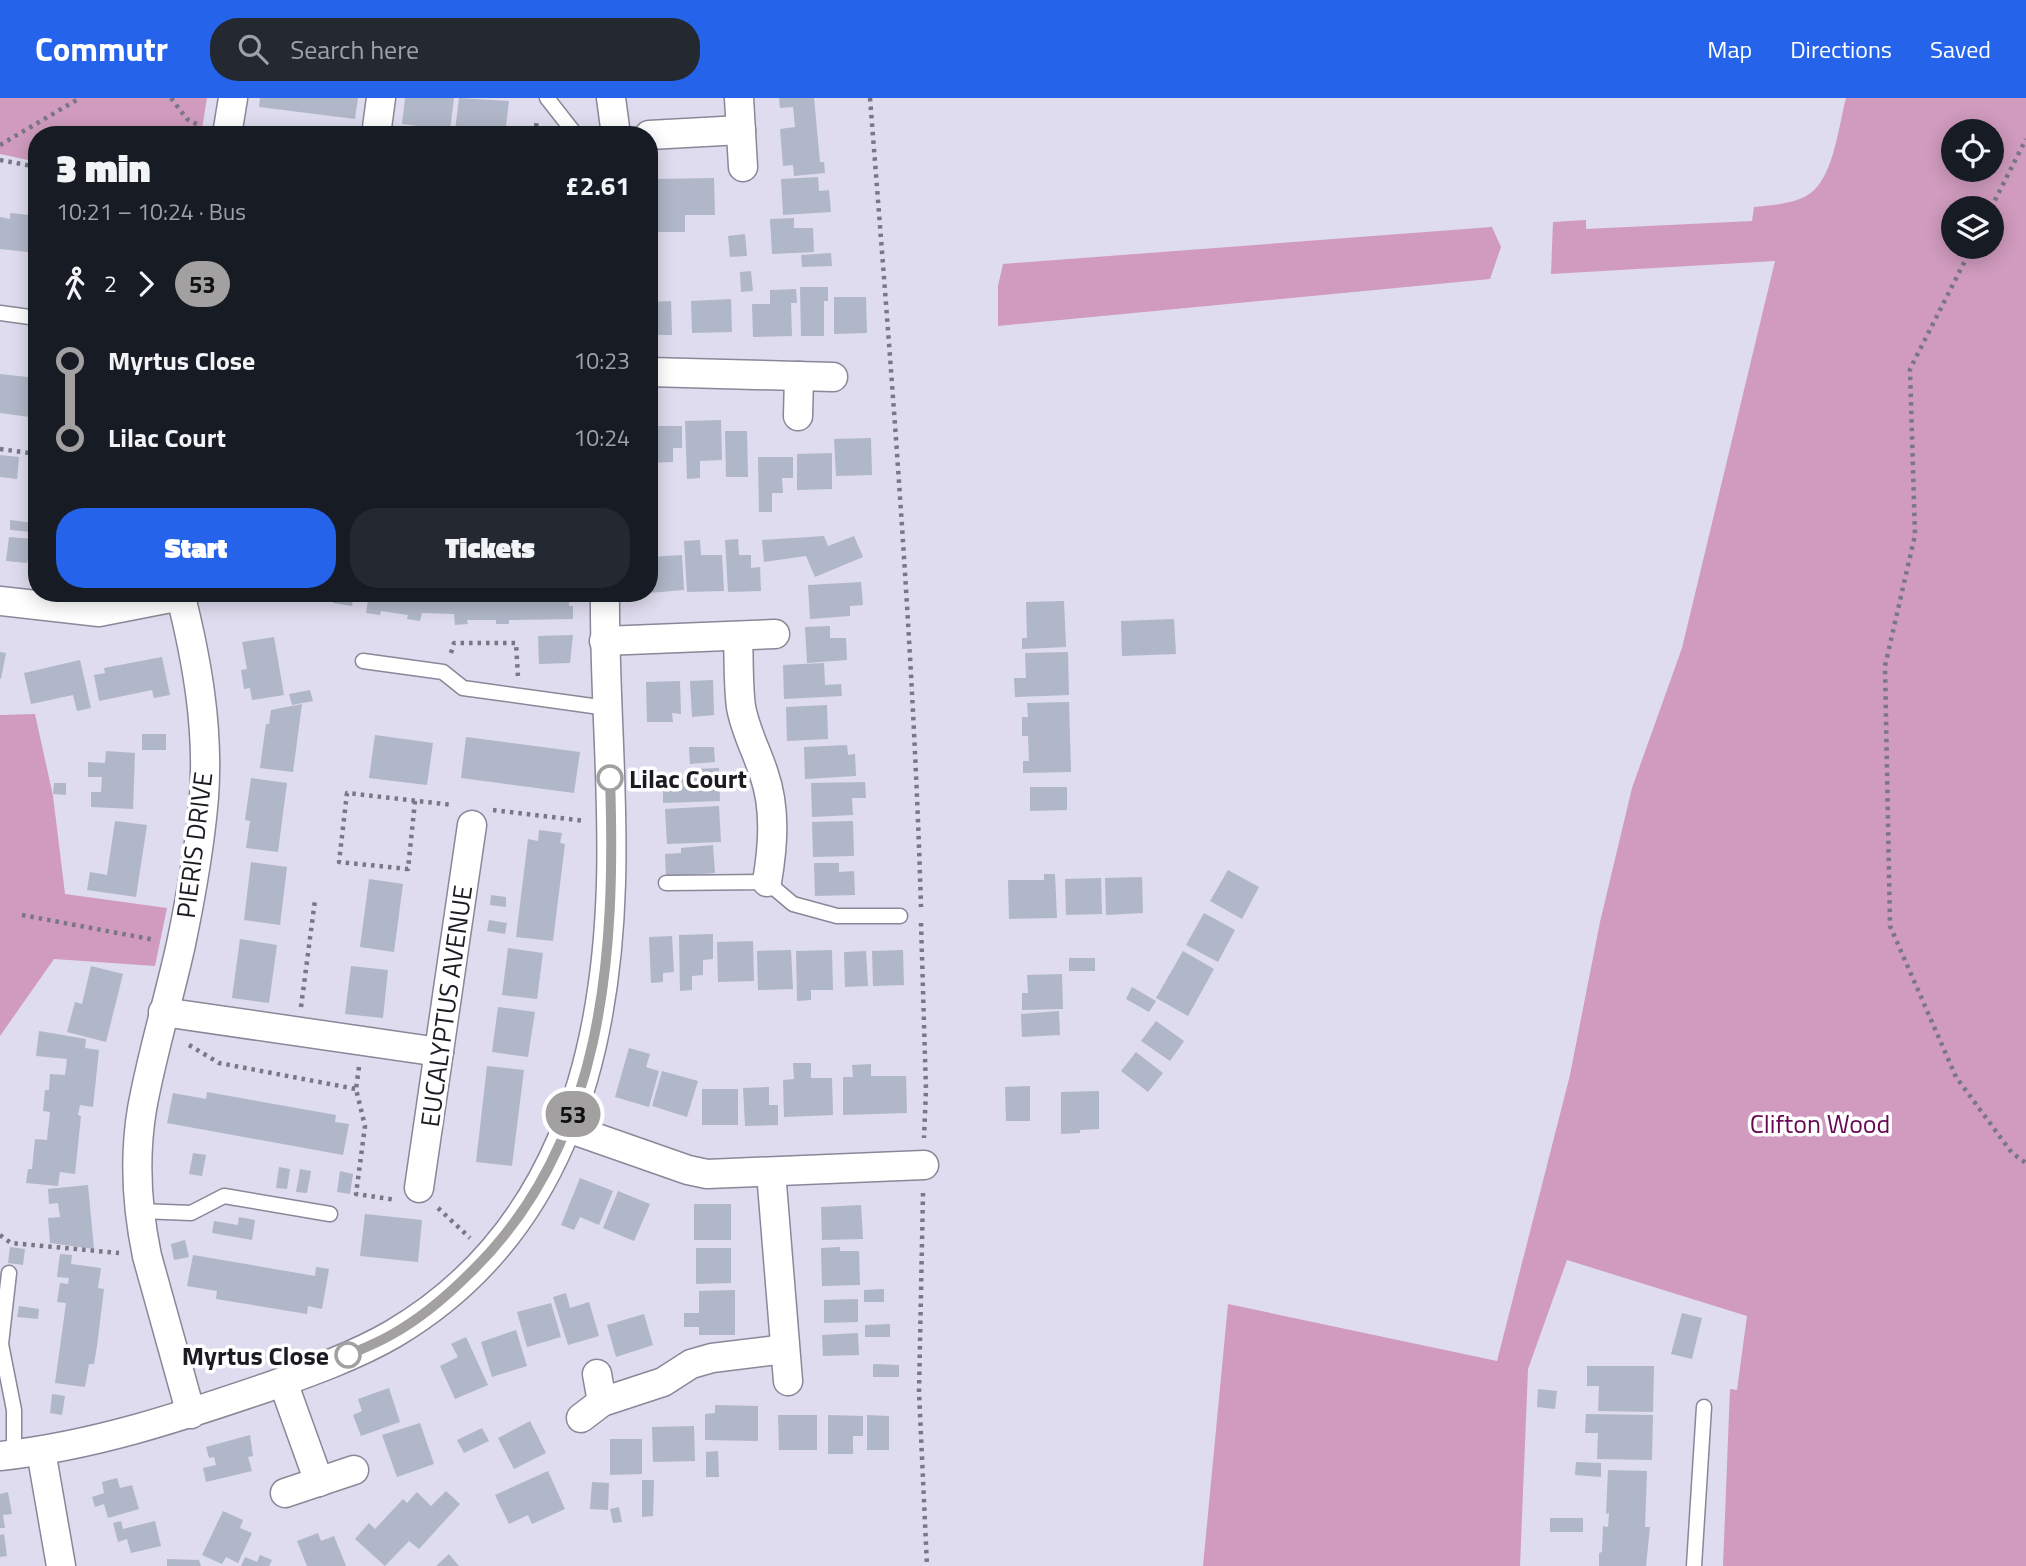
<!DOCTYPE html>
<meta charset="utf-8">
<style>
body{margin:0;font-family:"Titillium Web",sans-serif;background:#242831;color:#f1f3f6;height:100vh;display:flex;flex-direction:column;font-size:26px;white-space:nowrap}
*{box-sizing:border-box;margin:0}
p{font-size:23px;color:#9ea1a6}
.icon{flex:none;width:38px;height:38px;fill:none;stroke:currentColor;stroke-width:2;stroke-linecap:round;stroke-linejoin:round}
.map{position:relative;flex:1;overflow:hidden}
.panel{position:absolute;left:28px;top:28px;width:630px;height:476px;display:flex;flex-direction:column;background:#171b24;border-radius:28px;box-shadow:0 4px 18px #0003}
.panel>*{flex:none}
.badge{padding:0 14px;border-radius:23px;font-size:24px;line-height:46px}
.fabs{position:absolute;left:1941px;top:21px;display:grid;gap:14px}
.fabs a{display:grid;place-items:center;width:63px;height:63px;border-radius:50%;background:#171b24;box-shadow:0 4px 18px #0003;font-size:35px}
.map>.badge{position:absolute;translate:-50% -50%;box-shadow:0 0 0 4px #fff}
.legs{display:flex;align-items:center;gap:10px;height:77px;padding:0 28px;font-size:23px}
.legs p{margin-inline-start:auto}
.head{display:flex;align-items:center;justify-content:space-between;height:119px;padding:0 28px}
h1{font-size:38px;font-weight:800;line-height:52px}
.action{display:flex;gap:14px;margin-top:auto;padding:14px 28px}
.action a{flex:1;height:80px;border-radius:28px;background:#2563eb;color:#fff;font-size:28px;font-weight:800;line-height:80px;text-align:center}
.action a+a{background:#242831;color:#f1f3f6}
ul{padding:0 28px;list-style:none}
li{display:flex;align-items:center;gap:24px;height:77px;font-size:26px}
li i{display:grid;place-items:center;width:10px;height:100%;margin:0 9px;background:currentColor}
li i::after{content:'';width:18px;height:18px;margin:-9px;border:5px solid;border-radius:50%;background:#171b24}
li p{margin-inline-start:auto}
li:first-child i{background:linear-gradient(#0000 50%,currentColor 0)}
li:last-child i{background:linear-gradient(currentColor 50%,#0000 0)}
header{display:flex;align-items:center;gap:42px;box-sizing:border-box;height:98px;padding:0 35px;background:#2563eb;color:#fff}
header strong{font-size:33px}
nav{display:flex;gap:38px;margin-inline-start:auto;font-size:24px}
.search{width:490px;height:63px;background:#242831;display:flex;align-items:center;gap:18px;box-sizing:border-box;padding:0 24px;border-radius:28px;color:#9ea1a6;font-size:26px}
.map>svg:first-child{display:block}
.green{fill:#d09bbe;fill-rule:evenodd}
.building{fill:#b0b7c8}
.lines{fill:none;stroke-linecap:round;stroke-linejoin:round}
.lane-casing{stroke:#898798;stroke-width:17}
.street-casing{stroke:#898798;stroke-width:31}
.path{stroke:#787783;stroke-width:4.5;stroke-dasharray:3.5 5;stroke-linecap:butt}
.lane{stroke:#fff;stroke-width:14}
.street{stroke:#fff;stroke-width:28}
.line-1-casing{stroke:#fff;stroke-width:16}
.line-1{stroke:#a2a0a0;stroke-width:10}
.stop-1-dot{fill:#fff;stroke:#a2a0a0;stroke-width:3.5}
.labels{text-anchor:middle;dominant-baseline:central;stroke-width:7;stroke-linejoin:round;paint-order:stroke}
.stop-label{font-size:26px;font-weight:bold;fill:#1c1b22;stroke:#fff;text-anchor:start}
.street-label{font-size:26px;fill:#1c1b22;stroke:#fff}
.park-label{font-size:26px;fill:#680854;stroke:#fff}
</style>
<header>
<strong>Commutr</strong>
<div class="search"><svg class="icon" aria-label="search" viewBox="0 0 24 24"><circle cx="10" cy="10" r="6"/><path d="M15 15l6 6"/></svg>Search here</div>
<nav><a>Map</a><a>Directions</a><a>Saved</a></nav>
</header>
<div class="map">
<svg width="2026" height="1468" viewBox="0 0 2026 1468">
<rect width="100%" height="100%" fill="#dedcee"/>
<g class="green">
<polygon points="0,0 207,0 201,37 37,37 37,64 0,56"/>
<path d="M1846,0H2026V1468H1723L1730,1291L1737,1292L1747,1218L1567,1162L1528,1271L1520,1468H1203L1228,1206L1497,1263L1570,977L1600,824L1632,690L1682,550L1775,163L1551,176L1553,124L1586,122V131L1752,123L1754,109C1772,107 1797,106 1812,94C1834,76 1839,26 1846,0ZM1953,33H1992V72H1953ZM1953,110H1992V149H1953Z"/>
<polygon points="1492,129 1501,149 1490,181 998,228 998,188 1003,166"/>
<polygon points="35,616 53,698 65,796 167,810 155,868 54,861 0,938 0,617"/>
</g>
<g class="building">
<polygon points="260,0 358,0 355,21 259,9"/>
<polygon points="405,0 454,0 450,32 402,26"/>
<polygon points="459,0 509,3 505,37 455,33"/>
<polygon points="779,0 814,0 820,64 824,64 825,75 794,78 793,67 783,68 780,31 795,29 793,9 780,10"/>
<polygon points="818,79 819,93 829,92 831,114 783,117 781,81"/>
<polygon points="714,80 715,117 685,117 685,134 655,134 655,81"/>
<polygon points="10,115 37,118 37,155 0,151 0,119 10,121"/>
<polygon points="794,120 794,130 813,130 814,154 772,156 770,121"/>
<polygon points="745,136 747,158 730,159 728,138"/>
<polygon points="831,155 832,168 802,169 801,157"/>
<polygon points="751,173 753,193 741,194 740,174"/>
<polygon points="800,189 828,189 828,203 824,203 824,238 801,238"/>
<polygon points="796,191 797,205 791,205 792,238 753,239 752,206 770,206 770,192"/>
<polygon points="834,199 866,199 867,235 834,236"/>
<polygon points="731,201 732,234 692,235 691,203"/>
<polygon points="671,203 672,237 649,237 649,204"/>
<polygon points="0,276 37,280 37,320 0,315"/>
<polygon points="721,322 722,362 700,363 700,380 687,381 685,323"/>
<polygon points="649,328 682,328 682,350 673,350 673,364 649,365"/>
<polygon points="725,333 747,333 748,379 726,379"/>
<polygon points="871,340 872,377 836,378 834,341"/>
<polygon points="832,355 832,391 797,392 797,356"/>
<polygon points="0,357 19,359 17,381 0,379"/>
<polygon points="758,359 793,359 793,380 782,380 783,395 772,395 772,414 759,414"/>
<polygon points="10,422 34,425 32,434 10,432"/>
<polygon points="824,438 828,448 854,438 863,459 815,479 806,458 764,464 762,442"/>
<polygon points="9,439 33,441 27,465 6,463"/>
<polygon points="738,441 739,457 751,457 751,470 760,469 761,493 728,494 725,442"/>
<polygon points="700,442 701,457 722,457 724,493 687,494 684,443"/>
<polygon points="682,457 684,492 649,495 649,459"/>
<polygon points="861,484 863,507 850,508 850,518 810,521 808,487"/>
<polygon points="334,495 354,495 352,508 333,505"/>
<polygon points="369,495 569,495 569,508 573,508 573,521 509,522 509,526 496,526 496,522 467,522 468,526 455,527 454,516 422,515 420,523 407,521 408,517 381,513 380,517 366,515"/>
<polygon points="1064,503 1066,549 1022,551 1022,540 1027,540 1026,504"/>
<polygon points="1174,521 1176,556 1122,558 1121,523"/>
<polygon points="830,528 830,540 846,540 847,562 807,565 805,529"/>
<polygon points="573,537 570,565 539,566 538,538"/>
<polygon points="274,539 284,597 252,602 250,590 244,591 241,572 247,571 242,544"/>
<polygon points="0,554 6,555 1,581 0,580"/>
<polygon points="1068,554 1069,597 1015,599 1014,580 1026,580 1025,555"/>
<polygon points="162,559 170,597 154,600 152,592 99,603 94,577 105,575 104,570"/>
<polygon points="80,562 91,610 77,613 73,597 31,606 24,575"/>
<polygon points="824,565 825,587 841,586 842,598 784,601 783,567"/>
<polygon points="713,582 714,617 692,619 690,583"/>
<polygon points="680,583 681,616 672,615 673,624 647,624 646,584"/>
<polygon points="310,592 313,603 292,607 289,596"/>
<polygon points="1069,604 1071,674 1023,675 1023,663 1029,663 1028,638 1022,638 1022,619 1028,619 1027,605"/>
<polygon points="302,606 293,674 260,670 266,626 269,626 271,612"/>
<polygon points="827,607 828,641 787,643 786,609"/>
<rect x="142" y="636" width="24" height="16"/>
<polygon points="375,637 433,645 427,687 369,680"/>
<polygon points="466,639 580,654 574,695 461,680"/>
<polygon points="847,647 848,657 855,656 856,678 805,681 804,649"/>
<polygon points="689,649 714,649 715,664 690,666"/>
<polygon points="106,653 135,655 133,711 91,709 91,694 101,694 102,679 88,679 88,664 105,665"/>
<polygon points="719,670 720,703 663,705 663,690 679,689 679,680 695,679 695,671"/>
<polygon points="251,680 287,685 278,754 246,750 250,723 245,722"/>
<polygon points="865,684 866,700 852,700 853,717 812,719 811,685"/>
<polygon points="54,685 66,685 66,697 53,696"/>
<polygon points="1030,689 1067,689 1067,712 1030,713"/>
<polygon points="719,708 721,744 667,746 665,711"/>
<polygon points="115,723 147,727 136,799 87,792 90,774 107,777"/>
<polygon points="853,723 854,758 813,759 812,724"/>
<polygon points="539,732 562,735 560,745 565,746 553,843 516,839 528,741 538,743"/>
<polygon points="713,747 715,775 666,779 665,756 681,755 681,750"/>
<polygon points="251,764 287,769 280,827 244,822"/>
<polygon points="814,765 839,765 839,774 854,773 855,797 815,798"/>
<polygon points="1228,772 1259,789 1242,821 1210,803"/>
<polygon points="1044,776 1055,776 1057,820 1009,821 1008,782 1044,782"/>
<polygon points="1142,779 1143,815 1106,817 1105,780"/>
<polygon points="1101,780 1102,816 1066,817 1065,781"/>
<polygon points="369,781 403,786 394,854 360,849"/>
<polygon points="491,797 506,799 506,809 490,807"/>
<polygon points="1204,815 1235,832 1218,864 1186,847"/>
<polygon points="489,822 507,825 505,836 487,833"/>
<polygon points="713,836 713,861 703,862 703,877 692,878 692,892 680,893 679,837"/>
<polygon points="672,838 674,874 663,875 663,884 651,885 649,839"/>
<polygon points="240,841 277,847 269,905 232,900"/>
<polygon points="753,843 754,883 718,884 717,844"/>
<polygon points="508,850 543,855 537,901 502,897"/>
<polygon points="791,852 793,891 758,892 757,853"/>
<polygon points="832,852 833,892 811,892 811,902 797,903 796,853"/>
<polygon points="903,852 904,887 873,888 872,853"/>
<polygon points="866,853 868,888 845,889 844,854"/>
<polygon points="1183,853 1214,871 1188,918 1156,900"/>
<rect x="1069" y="860" width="26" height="13"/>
<polygon points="91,868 123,876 106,944 67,934 75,904 82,906"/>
<polygon points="351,868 388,872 383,920 345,916"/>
<polygon points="1062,876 1063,911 1022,912 1022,895 1028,895 1027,877"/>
<polygon points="1132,889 1156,903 1149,914 1126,901"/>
<polygon points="498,909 535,914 528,959 492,954"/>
<polygon points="1059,913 1060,937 1022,939 1021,916"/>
<polygon points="1156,923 1184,943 1170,963 1141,943"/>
<polygon points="39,933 86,941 85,950 99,952 93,1009 80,1007 78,1017 81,1018 75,1076 60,1074 58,1088 26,1085 28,1071 32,1071 35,1041 47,1042 50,1014 43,1013 45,992 49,992 50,976 65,977 67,961 36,958"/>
<polygon points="629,950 650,956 646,969 659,973 649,1009 615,999"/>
<polygon points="1136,954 1163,975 1148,994 1121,973"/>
<polygon points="793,965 811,965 811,980 832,980 833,1017 784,1019 783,982 794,981"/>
<polygon points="871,966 871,978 906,978 907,1015 843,1017 843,979 853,979 852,967"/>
<polygon points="487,968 524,972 512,1068 476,1064"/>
<polygon points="662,973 698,983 687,1019 652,1008"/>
<polygon points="1030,988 1030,1023 1006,1023 1005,989"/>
<polygon points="769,989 769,1007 778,1007 778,1027 745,1028 743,990"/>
<rect x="702" y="991" width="36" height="36"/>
<polygon points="1099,993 1099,1031 1080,1032 1080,1035 1061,1036 1061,994"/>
<polygon points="207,994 336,1017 335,1024 349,1026 343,1057 167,1025 173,995 206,1001"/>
<polygon points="193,1055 206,1057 202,1078 189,1076"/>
<polygon points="279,1069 290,1071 287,1091 276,1090"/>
<polygon points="300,1071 311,1073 307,1095 296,1094"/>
<polygon points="340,1073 353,1076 350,1096 337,1094"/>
<polygon points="580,1080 613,1093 599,1127 580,1119 574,1132 561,1127"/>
<polygon points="88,1087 94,1151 50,1145 48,1120 60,1119 58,1105 49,1106 48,1091"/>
<polygon points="618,1093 650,1106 634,1143 603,1130"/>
<rect x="694" y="1106" width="37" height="36"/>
<polygon points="861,1107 863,1141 822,1142 821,1109"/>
<polygon points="365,1116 422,1122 418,1164 360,1158"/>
<polygon points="239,1119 255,1122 252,1142 212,1135 214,1123 238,1127"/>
<polygon points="185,1142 189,1159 174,1162 171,1146"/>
<polygon points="10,1149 25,1151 23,1167 8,1165"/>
<polygon points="840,1149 840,1153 859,1153 860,1187 822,1188 821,1150"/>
<polygon points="696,1150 731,1150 731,1185 696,1186"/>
<polygon points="60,1156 72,1157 71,1166 101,1170 98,1190 104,1191 97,1248 94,1266 89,1266 85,1289 55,1285 66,1205 57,1204 60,1185 68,1186 69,1180 57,1179"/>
<polygon points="193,1157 315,1178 316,1169 329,1171 322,1211 308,1208 307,1216 216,1201 217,1193 187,1188"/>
<polygon points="884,1191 884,1204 864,1204 864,1192"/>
<polygon points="735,1192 735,1237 699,1237 699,1229 684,1229 684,1215 699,1215 699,1193"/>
<polygon points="566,1195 570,1210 589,1204 599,1238 568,1247 553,1199"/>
<polygon points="858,1201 858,1224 824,1225 824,1202"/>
<polygon points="551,1205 561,1239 527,1249 517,1214"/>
<polygon points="19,1208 39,1211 38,1221 17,1219"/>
<polygon points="1682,1215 1702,1220 1692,1261 1671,1256"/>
<polygon points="644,1216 653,1247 616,1259 607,1227"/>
<polygon points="890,1226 890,1239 865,1239 865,1227"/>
<polygon points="516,1232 527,1268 492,1279 481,1244"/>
<polygon points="858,1235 859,1257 823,1258 822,1237"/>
<polygon points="466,1239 488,1287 455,1301 440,1268 458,1259 451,1246"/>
<polygon points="873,1266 899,1267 899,1279 873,1279"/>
<polygon points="1587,1268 1654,1268 1653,1314 1598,1313 1599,1288 1587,1288"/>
<polygon points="389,1290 400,1324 361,1338 353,1317 362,1313 358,1301"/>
<polygon points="1538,1291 1557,1293 1555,1311 1537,1309"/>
<polygon points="52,1296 65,1298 62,1317 50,1315"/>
<polygon points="715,1307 758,1308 758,1343 705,1342 705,1316 715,1315"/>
<polygon points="1586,1316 1653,1317 1652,1362 1597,1361 1598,1335 1585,1335"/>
<polygon points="778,1317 817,1317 817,1352 779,1352"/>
<polygon points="828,1317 863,1318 863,1338 853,1338 853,1356 828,1356"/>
<polygon points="867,1317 889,1318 889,1352 867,1352"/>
<polygon points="530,1323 546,1355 514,1371 498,1340"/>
<polygon points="420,1325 434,1366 397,1379 382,1337"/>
<polygon points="694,1328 695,1363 653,1364 652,1329"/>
<polygon points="482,1330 489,1343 464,1355 457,1342"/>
<polygon points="250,1337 253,1358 248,1359 252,1373 206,1384 203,1370 216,1367 214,1359 209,1360 206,1349"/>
<polygon points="610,1341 642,1341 642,1376 610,1377"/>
<polygon points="718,1353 719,1379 706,1379 706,1354"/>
<polygon points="1576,1364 1601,1365 1601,1379 1575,1377"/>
<polygon points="1608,1372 1647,1373 1645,1429 1650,1429 1646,1468 1599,1468 1599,1455 1602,1454 1603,1428 1608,1429 1609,1415 1606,1416"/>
<polygon points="548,1373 565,1411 532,1426 528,1417 509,1426 495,1397"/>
<polygon points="117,1380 120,1390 132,1387 139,1411 108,1420 104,1406 95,1409 92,1399 104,1395 102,1384"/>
<polygon points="642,1382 654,1382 653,1418 642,1419"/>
<polygon points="592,1384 609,1385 608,1412 590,1411"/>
<polygon points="446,1393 460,1406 419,1451 409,1443 385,1468 355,1441 369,1425 375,1431 403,1401 407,1405 417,1394 431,1408"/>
<polygon points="8,1394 12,1416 3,1417 5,1430 0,1430 0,1396"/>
<polygon points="619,1409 622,1424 613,1425 610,1411"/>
<polygon points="223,1413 243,1422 240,1430 252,1435 238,1465 226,1459 222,1466 202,1457"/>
<rect x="1550" y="1420" width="33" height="14"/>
<polygon points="121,1423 123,1431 155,1423 161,1448 131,1455 127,1441 118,1444 113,1425"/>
<polygon points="318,1435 321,1443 334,1438 346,1468 307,1468 297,1443"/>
<polygon points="4,1436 7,1458 0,1459 0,1437"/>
<polygon points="449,1456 459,1468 436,1468"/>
<polygon points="260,1457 272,1462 269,1468 241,1468 245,1459 257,1464"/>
<polygon points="167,1461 199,1462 201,1468 167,1468"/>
</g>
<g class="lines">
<defs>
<g id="lane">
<polyline points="547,0 576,37"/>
<polyline points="0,215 37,220"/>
<polyline points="363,563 443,574 463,590 607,610"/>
<polyline points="666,785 767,784 793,806 837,818 900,818"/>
<polyline points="140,1113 191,1115 224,1098 330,1116"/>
<polyline points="9,1175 1,1246 14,1312 14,1356"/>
<polyline points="1694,1468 1704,1309"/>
</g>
<g id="street">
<polyline points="611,0 616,37"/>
<polyline points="739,0 743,69"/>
<polyline points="227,37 233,0"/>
<polyline points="376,37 381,0"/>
<polyline points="649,37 741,32"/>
<polyline points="649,274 833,279"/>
<polyline points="798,318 799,278"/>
<path d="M180,495C197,562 209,630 204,699C200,748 191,798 181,846C169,901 152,955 142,1011C134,1059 137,1110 147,1158L191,1316"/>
<polyline points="0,503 99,514 181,498"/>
<path d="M738,538C739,561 738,586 741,609C745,632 757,654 764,676C776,711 773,748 767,784"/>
<polyline points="604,543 775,536"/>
<polyline points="163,914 439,954"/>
<polyline points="568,1030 688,1072 707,1076 924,1067"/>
<polyline points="771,1074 788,1283"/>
<polyline points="419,1090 472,727"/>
<polyline points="597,1276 602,1304"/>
<polyline points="283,1284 319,1384"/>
<polyline points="581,1320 602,1304 663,1284 691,1266 712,1260 785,1251"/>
<polyline points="41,1353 61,1468"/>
<path d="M0,1358C93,1348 180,1319 268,1289C310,1274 355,1258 393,1236C557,1139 606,965 611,785C614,689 604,592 605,495"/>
<polyline points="285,1395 354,1372"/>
</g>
</defs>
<use href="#lane" class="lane-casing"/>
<use href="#street" class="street-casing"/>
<g class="path">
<polyline points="171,0 187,21 200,28"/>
<path d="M870,0C891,269 913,539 921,809"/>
<polyline points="535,37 537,22"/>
<polyline points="0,47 80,0"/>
<polyline points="0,62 37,69"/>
<polyline points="1991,110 2026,41"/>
<polyline points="1972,149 1910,271 1915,437 1885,568 1890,828 1956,979 2012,1055 2026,1065"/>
<polyline points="0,351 37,356"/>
<polyline points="451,555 454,545 516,545 518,579"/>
<polyline points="415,703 408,771 339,764 347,695 453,707"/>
<polyline points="493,712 585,723"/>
<polyline points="22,817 155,842"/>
<polyline points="921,825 926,992 924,1040"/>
<polyline points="301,909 315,802"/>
<polyline points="189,947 219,965 356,991"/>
<polyline points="359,969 356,991 365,1028 356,1096 396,1102"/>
<polyline points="923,1095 919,1294 927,1468"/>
<polyline points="438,1110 470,1140"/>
<polyline points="0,1137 11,1145 119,1155"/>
</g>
<use href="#lane" class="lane"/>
<use href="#street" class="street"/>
</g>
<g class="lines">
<defs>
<path id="line-1" d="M348,1257C362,1251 377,1245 391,1237C420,1221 447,1198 470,1175C605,1045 616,855 610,680"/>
</defs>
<use href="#line-1" class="line-1-casing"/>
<use href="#line-1" class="line-1"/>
</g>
<g class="stop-1-dot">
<circle cx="610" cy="680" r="12"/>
<circle cx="348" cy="1257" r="12"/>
</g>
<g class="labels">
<g class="stop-label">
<text x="629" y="680">Lilac Court</text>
<text x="329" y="1257" text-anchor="end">Myrtus Close</text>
</g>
<g class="street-label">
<text transform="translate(194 747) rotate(-83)">PIERIS DRIVE</text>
<text transform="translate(446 908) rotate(-82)">EUCALYPTUS AVENUE</text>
</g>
<g class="park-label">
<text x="1820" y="1025">Clifton Wood</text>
</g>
</g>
</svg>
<div class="fabs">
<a><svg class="icon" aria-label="locate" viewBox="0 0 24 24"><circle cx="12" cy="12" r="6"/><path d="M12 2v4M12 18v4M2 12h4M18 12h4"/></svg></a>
<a><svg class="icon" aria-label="layers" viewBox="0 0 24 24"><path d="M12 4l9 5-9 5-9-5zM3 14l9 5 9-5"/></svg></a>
</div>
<b class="badge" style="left:573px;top:1016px;background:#a2a0a0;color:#111">53</b>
<section class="panel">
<div class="head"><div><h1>3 min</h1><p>10:21 – 10:24 · Bus</p></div><b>£2.61</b></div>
<div class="legs"><svg class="icon" aria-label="walk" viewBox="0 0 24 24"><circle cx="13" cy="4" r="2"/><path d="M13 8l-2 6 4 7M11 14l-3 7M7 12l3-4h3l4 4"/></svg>2<svg class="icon" aria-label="forward" viewBox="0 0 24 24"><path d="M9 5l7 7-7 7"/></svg><b class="badge" style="background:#a2a0a0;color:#111">53</b></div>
<ul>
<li><i style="color:#a2a0a0"></i><b>Myrtus Close</b><p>10:23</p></li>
<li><i style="color:#a2a0a0"></i><b>Lilac Court</b><p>10:24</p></li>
</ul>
<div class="action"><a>Start</a><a>Tickets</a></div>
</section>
</div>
